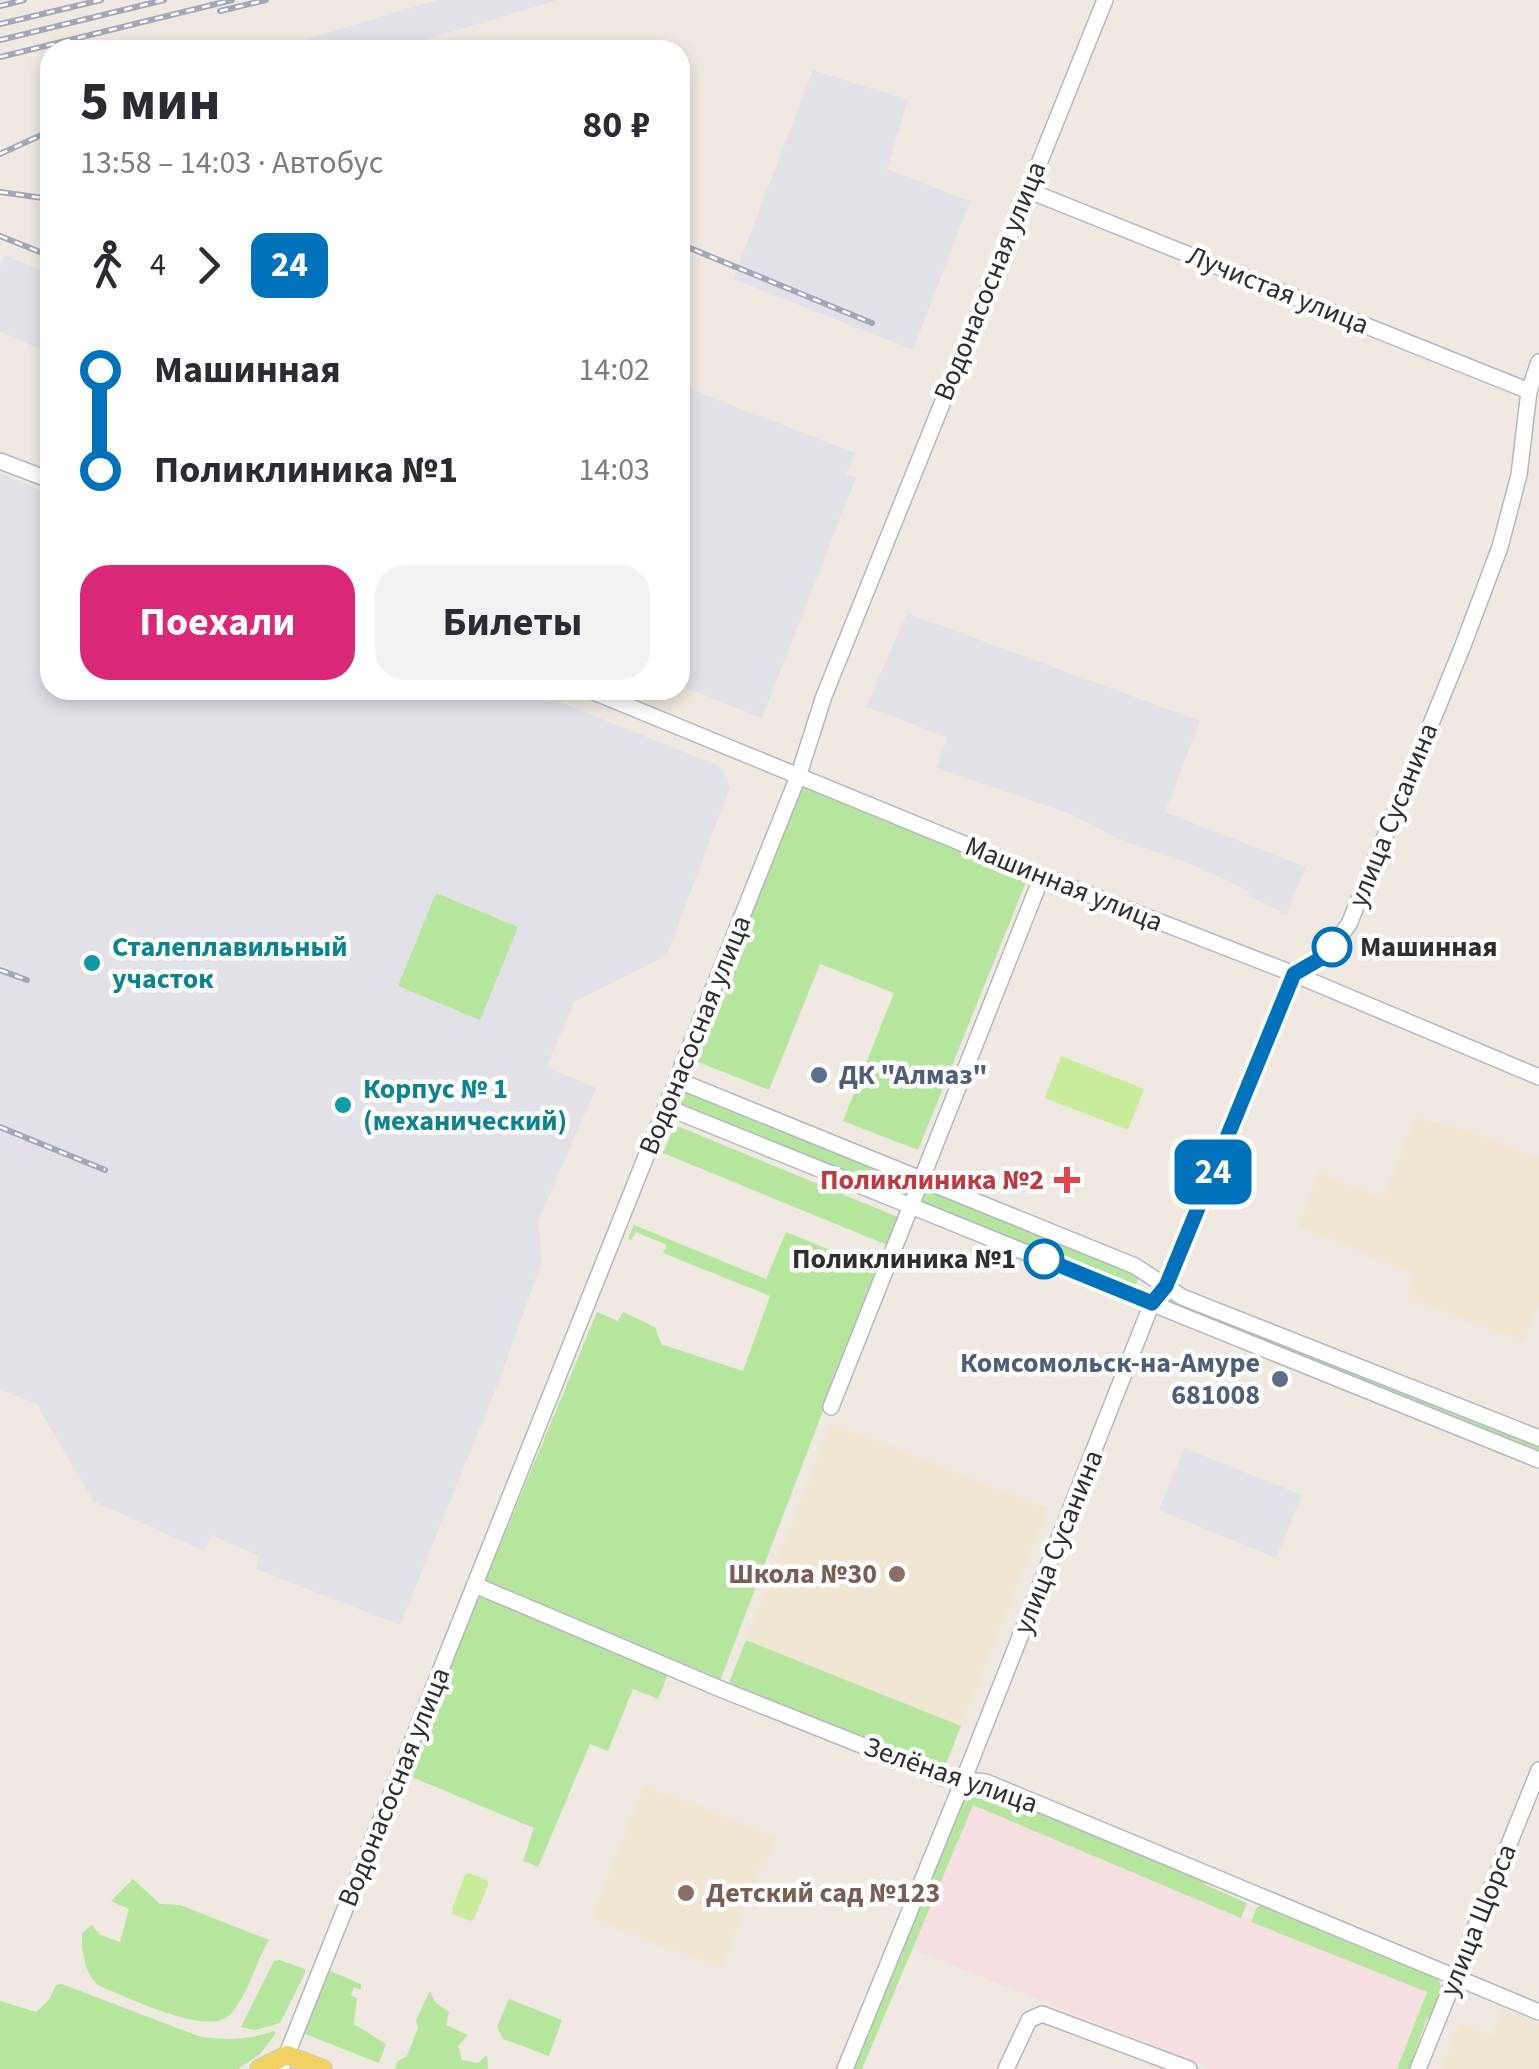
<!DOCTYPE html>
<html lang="ru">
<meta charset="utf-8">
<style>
body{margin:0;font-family:"Source Sans 3",sans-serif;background:#f2f2f3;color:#2b2b33;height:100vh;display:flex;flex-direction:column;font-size:38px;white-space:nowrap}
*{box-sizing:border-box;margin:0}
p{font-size:32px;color:#7c7c81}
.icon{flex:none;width:55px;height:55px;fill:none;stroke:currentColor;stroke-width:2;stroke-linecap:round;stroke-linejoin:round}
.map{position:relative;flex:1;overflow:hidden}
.sheet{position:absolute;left:40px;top:40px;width:650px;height:660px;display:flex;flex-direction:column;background:#fff;border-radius:30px;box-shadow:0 5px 15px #0003}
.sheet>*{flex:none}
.badge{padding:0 20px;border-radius:15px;font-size:35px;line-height:65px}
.map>.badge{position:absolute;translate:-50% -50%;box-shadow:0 0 0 5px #fff}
.legs{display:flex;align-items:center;gap:15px;height:110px;padding:0 40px;font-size:32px}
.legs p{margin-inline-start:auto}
.head{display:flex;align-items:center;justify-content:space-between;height:170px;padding:0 40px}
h1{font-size:55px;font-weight:700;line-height:75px}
.button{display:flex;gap:20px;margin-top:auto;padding:20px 40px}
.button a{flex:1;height:115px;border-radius:30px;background:#db2777;color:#fff;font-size:40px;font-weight:700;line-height:115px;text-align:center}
.button a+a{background:#f2f2f3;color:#2b2b33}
ul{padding:0 40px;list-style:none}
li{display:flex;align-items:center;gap:35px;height:100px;font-size:38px}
li i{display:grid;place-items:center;width:15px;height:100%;margin:0 12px;background:currentColor}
li i::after{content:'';width:25px;height:25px;margin:-12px;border:8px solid;border-radius:50%;background:#fff}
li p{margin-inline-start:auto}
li:first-child i{background:linear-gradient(#0000 50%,currentColor 0)}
li:last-child i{background:linear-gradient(currentColor 50%,#0000 0)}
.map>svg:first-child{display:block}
.industrial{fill:#e3e1e8}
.education{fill:#f0e6d1}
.medical{fill:#f5dfe0}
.green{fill:#b6e59e}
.pitch{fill:#c9ec9a}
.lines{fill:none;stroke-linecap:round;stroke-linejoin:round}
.minor-casing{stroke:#b4b7c1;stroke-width:18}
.major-casing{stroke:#c9c9c9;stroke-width:20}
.minor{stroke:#fff;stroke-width:15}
.major{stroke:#f2d163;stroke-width:18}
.rail-casing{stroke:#a3a6b8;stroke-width:6}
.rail{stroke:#fff;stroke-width:2.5;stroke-dasharray:8;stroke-linecap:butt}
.line-1-casing{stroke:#fff;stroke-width:22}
.line-1{stroke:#0072bc;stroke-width:15}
.stop-1-dot{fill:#fff;stroke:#0072bc;stroke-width:5}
.culture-dot{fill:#0f9aa8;stroke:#fff;stroke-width:4}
.service-dot{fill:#5c6f8a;stroke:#fff;stroke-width:4}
.health-dot{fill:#e0444e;stroke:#fff;stroke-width:4}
.education-dot{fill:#8d6e63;stroke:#fff;stroke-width:4}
.labels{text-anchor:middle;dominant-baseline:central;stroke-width:9;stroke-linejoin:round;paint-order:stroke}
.street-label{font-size:28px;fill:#2e2e2e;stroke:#fff}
.culture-label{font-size:28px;font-weight:bold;fill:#0d838f;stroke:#fff;text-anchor:start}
.stop-label{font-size:28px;font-weight:bold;fill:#2e2e2e;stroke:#fff;text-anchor:start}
.service-label{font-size:28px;font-weight:bold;fill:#4e5e75;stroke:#fff;text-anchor:start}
.health-label{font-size:28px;font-weight:bold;fill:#be3a42;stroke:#fff;text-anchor:end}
.education-label{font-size:28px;font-weight:bold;fill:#785e54;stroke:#fff;text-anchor:end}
</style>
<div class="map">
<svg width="1539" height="2069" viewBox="0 0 1539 2069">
<rect width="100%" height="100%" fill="#efe9e1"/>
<g class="industrial">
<polygon points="437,0 558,0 391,50 270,50"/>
<polygon points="813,70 908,100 887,169 970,201 913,350 733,279"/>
<polygon points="5,255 50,275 50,353 0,332 0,266"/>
<polygon points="680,385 855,453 846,474 856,478 762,718 680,686"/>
<polygon points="0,473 50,494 50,690 530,690 719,766 730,787 667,955 574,1002 547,1067 596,1088 538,1221 542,1261 499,1381 400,1625 256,1569 259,1556 211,1535 204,1551 93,1501 37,1405 0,1389"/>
<polygon points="907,613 1200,721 1165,812 1306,867 1286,914 1248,896 1249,891 1191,864 1116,838 1073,815 937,768 947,737 866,707"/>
<polygon points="1184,1448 1302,1495 1276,1558 1159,1510"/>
</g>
<g class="education">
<polygon points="1415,1116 1483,1135 1539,1158 1539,1303 1524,1342 1406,1298 1415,1275 1298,1226 1319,1172 1384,1198"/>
<polygon points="831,1423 1048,1508 961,1726 746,1640"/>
<polygon points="644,1785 777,1837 765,1867 761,1866 721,1969 592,1918"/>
<polygon points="1503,2008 1539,2023 1539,2069 1441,2069 1460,2022 1492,2035"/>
</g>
<polygon class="medical" points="972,1805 1427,1992 1397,2069 1212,2069 912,1949"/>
<g class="green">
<polygon points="803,786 1028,877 918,1150 843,1121 894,993 820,964 769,1090 693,1060"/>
<polygon points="436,893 518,927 480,1020 398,986"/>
<polygon points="684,1091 907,1181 902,1193 679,1104"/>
<polygon points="675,1125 898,1217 887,1245 663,1153"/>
<polygon points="926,1189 1139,1276 1134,1290 920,1202"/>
<polygon points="634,1225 766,1279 786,1232 877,1269 720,1681 490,1587 486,1579 597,1312 618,1321 623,1312 655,1327 661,1344 743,1371 770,1296 663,1253 667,1245 636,1232 631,1240 628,1239"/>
<polygon points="1165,1294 1539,1445 1539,1455 1164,1304"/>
<polygon points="486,1594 669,1672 658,1699 633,1689 608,1751 590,1744 538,1867 523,1861 534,1828 407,1775 406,1767 477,1595"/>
<polygon points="746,1640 961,1726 943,1771 728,1685"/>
<polygon points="977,1785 1200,1877 1206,1885 1247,1903 1241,1918 973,1805 862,2069 851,2069 965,1791"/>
<path d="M133,1879L160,1904L180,1905L269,1940C256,1961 252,1984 238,2004C234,2011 228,2018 221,2020C191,2029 128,1997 99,1986C84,1972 82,1954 82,1933L92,1925L100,1935L120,1942L129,1909L111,1901Z"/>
<polygon points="1265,1905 1438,1979 1444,1993 1434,2016 1427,2019 1414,2054 1413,2069 1397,2069 1427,1992 1251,1922 1257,1907"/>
<polygon points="279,1960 305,1969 305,1973 280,2023 255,2030 241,2027 274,1961"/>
<polygon points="328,1970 361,1984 361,1990 354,1987 351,1995 357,1998 354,2024 386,2044 379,2063 300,2032"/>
<path d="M62,1984L198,2036C224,2041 249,2040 274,2031L276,2033L260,2054L238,2069H0V2001L36,2012L49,2000L56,1985Z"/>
<polygon points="430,1991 435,2002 449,2012 446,2025 468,2035 458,2046 462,2060 478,2063 487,2055 488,2069 395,2069 398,2061 407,2056 418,2028 416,2020"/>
<polygon points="509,1999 562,2020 549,2056 503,2039 497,2027"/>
</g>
<g class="pitch">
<polygon points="1061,1056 1144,1089 1128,1130 1045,1098"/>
<polygon points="469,1873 487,1880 488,1885 474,1919 470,1921 453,1914 452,1909 465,1875"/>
</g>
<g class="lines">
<defs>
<g id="minor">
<polyline points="1027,190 1529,391"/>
<polyline points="0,461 50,480"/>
<polyline points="589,690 1042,876 1294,974 1539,1077"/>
<polyline points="677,1080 1135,1266 1182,1297 1539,1438"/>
<polyline points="666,1107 1539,1460"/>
<polyline points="831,1407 1042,876"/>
<polyline points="475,1585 723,1690 944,1778 986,1782 1539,2012"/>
<polyline points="281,2069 799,774 824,696 1105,0"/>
<polyline points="845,2069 963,1781 1152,1303 1165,1286 1294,974 1325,956 1349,924 1462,648 1500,547 1519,475 1529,391 1539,362"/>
<polyline points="1006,2069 1029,2020 1042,2014 1189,2069"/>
<polyline points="1418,2069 1539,1770"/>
</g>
<polyline id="major" points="259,2069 287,2055 323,2069"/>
</defs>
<use href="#minor" class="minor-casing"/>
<use href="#major" class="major-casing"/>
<use href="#minor" class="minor"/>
<use href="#major" class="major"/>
<defs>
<g id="rail">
<polyline points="0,6 24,0"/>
<polyline points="220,11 266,0"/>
<polyline points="0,24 101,0"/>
<polyline points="0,40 164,0"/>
<polyline points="0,57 232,0"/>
<polyline points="0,154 50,131"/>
<polyline points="0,192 50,199"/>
<polyline points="0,236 50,256"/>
<polyline points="680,244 872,323"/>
<polyline points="0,970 27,980"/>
<polyline points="0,1127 105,1170"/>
</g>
</defs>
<use href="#rail" class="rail-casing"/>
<use href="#rail" class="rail"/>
</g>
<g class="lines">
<defs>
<polyline id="line-1" points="1044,1259 1152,1303 1166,1286 1294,974 1325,956 1332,947"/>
</defs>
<use href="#line-1" class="line-1-casing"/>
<use href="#line-1" class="line-1"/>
</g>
<g class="stop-1-dot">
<circle cx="1332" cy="947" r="18"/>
<circle cx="1044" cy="1259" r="18"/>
</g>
<g class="culture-dot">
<circle cx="92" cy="963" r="10"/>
<circle cx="343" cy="1105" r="10"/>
</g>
<g class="service-dot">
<circle cx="819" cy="1075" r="10"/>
<circle cx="1280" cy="1379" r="10"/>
</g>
<path class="health-dot" d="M1062 1165h10v10h10v10h-10v10h-10v-10h-10v-10h10z"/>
<g class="education-dot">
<circle cx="897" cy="1574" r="10"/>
<circle cx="686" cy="1893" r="10"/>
</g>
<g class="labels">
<g class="street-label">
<text transform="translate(990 281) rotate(-68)">Водонасосная улица</text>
<text transform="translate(1278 290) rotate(22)">Лучистая улица</text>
<text transform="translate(1393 815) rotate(-68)">улица Сусанина</text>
<text transform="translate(1064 884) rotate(22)">Машинная улица</text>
<text transform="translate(695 1035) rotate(-68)">Водонасосная улица</text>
<text transform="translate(1058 1542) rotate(-68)">улица Сусанина</text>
<text transform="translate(951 1775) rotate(19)">Зелёная улица</text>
<text transform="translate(394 1787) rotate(-68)">Водонасосная улица</text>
<text transform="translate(1478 1920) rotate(-68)">улица Щорса</text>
</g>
<g class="culture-label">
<text x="112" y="947">Сталеплавильный<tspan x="112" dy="32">участок</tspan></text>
<text x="363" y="1089">Корпус № 1<tspan x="363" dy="32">(механический)</tspan></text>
</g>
<g class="stop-label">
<text x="1360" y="947">Машинная</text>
<text x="1016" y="1259" text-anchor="end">Поликлиника №1</text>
</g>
<g class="service-label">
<text x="839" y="1075">ДК "Алмаз"</text>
<text x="1260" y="1363" text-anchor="end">Комсомольск-на-Амуре<tspan x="1260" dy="32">681008</tspan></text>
</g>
<g class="health-label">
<text x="1044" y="1180">Поликлиника №2</text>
</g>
<g class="education-label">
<text x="877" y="1574">Школа №30</text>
<text x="706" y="1893" text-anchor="start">Детский сад №123</text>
</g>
</g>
</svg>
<b class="badge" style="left:1213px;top:1172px;background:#0072bc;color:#fff">24</b>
<section class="sheet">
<div class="head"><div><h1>5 мин</h1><p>13:58 – 14:03 · Автобус</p></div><b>80 ₽</b></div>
<div class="legs"><svg class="icon" aria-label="walk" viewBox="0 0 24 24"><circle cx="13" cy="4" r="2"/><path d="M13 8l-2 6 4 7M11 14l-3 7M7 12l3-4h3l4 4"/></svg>4<svg class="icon" aria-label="forward" viewBox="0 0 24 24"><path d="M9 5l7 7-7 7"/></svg><b class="badge" style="background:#0072bc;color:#fff">24</b></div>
<ul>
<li><i style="color:#0072bc"></i><b>Машинная</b><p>14:02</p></li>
<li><i style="color:#0072bc"></i><b>Поликлиника №1</b><p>14:03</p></li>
</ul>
<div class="button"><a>Поехали</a><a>Билеты</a></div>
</section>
</div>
